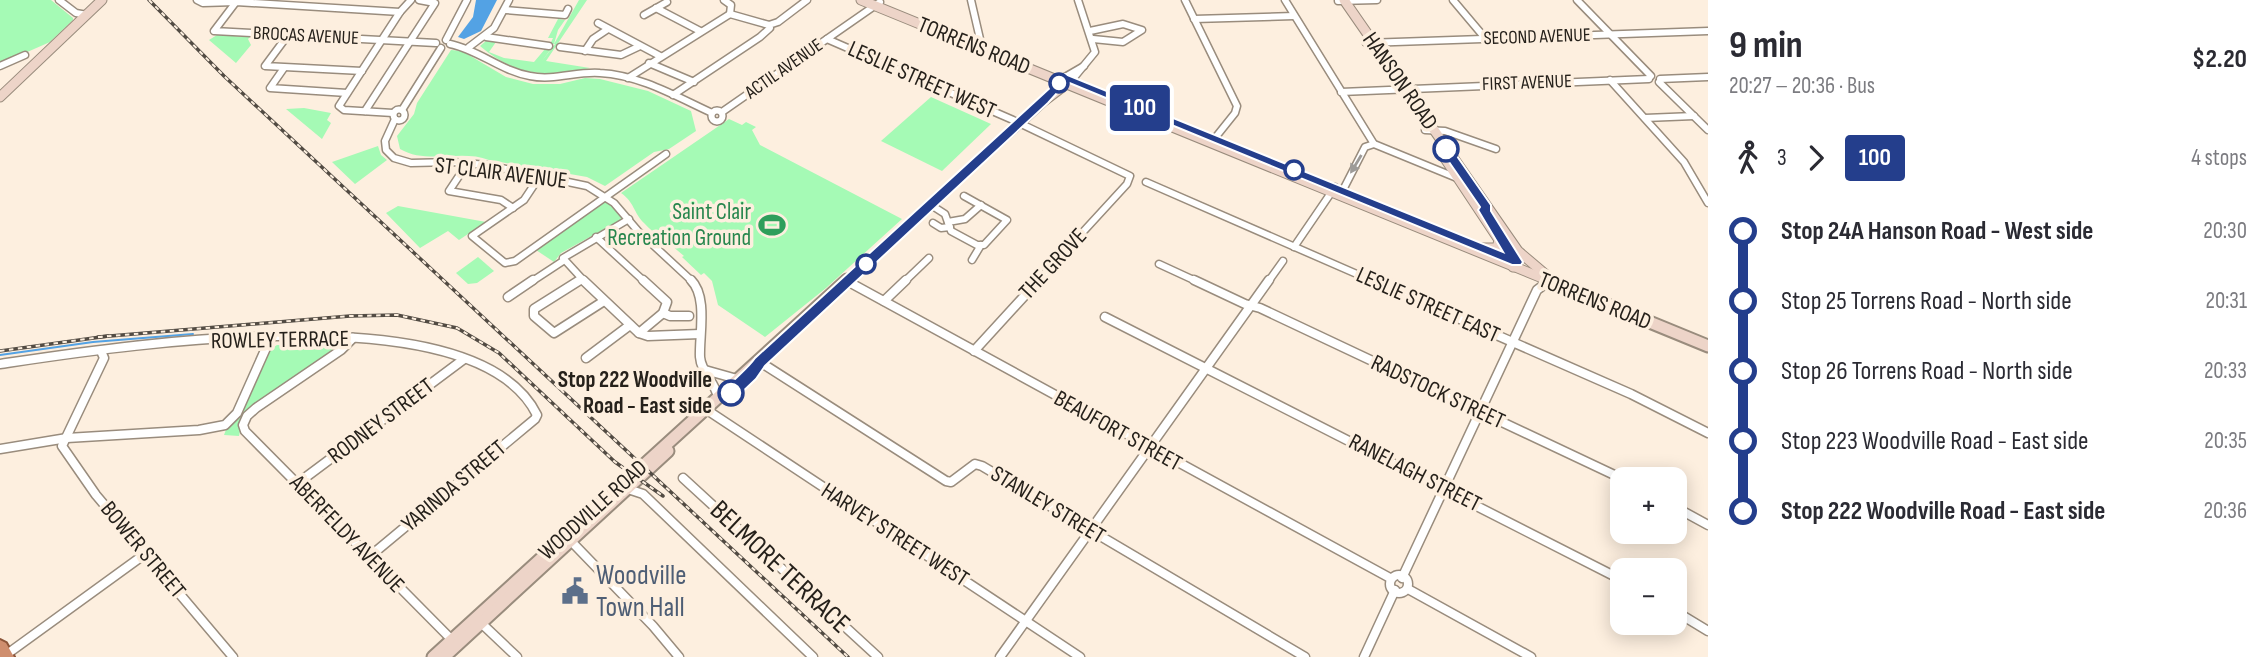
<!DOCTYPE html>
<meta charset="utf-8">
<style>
body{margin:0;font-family:"Sofia Sans Condensed",sans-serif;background:#f2f2f3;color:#2b2b33;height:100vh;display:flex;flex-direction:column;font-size:26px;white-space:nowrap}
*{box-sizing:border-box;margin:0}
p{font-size:23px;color:#7c7c81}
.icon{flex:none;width:38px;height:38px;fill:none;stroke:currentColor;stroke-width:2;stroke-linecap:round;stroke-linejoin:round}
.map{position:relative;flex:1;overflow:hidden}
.drawer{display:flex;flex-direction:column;background:#fff;width:560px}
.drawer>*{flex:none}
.badge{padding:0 14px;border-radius:5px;font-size:24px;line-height:46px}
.tools{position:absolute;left:1610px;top:467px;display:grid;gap:14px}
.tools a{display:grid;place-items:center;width:77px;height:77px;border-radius:14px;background:#fff;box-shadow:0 4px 18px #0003;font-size:35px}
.map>.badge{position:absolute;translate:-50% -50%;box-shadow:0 0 0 4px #fff}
.legs{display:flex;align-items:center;gap:10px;height:77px;padding:0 21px;font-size:23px}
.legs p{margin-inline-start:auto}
.head{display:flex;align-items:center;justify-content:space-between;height:119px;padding:0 21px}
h1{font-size:38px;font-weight:700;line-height:52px}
ul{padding:0 21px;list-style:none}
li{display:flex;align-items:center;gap:24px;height:70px;font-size:26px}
li i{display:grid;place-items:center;width:10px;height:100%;margin:0 9px;background:currentColor}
li i::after{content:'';width:18px;height:18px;margin:-9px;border:5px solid;border-radius:50%;background:#fff}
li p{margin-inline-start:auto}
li:first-child i{background:linear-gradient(#0000 50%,currentColor 0)}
li:last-child i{background:linear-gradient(currentColor 50%,#0000 0)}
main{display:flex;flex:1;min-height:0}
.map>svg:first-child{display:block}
.green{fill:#a5fab5}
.water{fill:#53a2e4}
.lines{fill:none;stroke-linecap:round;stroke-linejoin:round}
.stream{stroke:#53a2e4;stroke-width:2}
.minor-far1-casing{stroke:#998c7d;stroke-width:9}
.minor-casing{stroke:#998c7d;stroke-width:11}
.secondary-far1-casing{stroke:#998c7d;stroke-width:11}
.secondary-casing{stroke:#998c7d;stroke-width:15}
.trunk-casing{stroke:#8c5539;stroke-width:4}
.minor-far1{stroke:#fff;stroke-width:6}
.minor{stroke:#fff;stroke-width:8}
.secondary-far1{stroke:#edd4c8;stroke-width:9}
.secondary{stroke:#edd4c8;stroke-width:11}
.trunk{fill:#cf8e6e;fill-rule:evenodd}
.rail-casing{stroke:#524b43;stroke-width:3.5}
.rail{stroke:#fdefdf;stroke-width:2;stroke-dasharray:4.5;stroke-linecap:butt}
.oneway{fill:#9d9b98}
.line-1{fill:#243e8c;stroke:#fff;stroke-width:2}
.stop-1-dot{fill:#fff;stroke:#243e8c;stroke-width:3.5}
.labels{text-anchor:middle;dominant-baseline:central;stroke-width:7;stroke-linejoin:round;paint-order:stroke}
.far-street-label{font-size:19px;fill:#26211b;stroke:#fdefdf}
.street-label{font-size:23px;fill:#26211b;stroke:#fdefdf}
.leisure-label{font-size:23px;fill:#27864d;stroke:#fdefdf;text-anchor:end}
.stop-label{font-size:23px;font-weight:bold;fill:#26211b;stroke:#fdefdf;text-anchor:end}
.near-street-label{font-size:28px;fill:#26211b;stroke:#fdefdf}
.near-service-label{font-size:28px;fill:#4e5e75;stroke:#fdefdf;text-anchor:start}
</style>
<main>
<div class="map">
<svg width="1708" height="657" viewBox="0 0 1708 657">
<rect width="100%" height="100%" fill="#fdefdf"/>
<g class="green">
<polygon points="0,0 51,0 73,18 73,20 50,42 0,64"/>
<path d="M579,0H587L546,61L590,68C545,77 517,77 480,46L486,41L496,42L489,52L504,58L534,62L545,49L550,50L542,61L555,44H550L553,38H548L558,19L565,20L558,30L554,44Z"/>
<polygon points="217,35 250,37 248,39 251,45 236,63 209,40"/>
<path d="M451,50L462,51L506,77L533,84H560L585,78L600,79L648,91L691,111L696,131L669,149L654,152L605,186L587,177L489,160C461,149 427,165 400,149L397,136L414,114L417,103Z"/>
<polygon points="931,97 991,124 942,171 881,141"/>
<polygon points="304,108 331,113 327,120 331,123 322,139 286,109"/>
<path d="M729,119L742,125L746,122L756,127L752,130L760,145L902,219L826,288L765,337L718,305L712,281L704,273L701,275L682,257L684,256C671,244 656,236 644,223C633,212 635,203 621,193Z"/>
<polygon points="378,146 381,155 387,160 355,184 332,162"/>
<polygon points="605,200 615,206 624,218 561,253 554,262 536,250"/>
<polygon points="398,206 486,222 459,240 448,231 420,248 386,213"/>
<polygon points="478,257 494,271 477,283 468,284 456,273"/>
<polygon points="277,345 338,347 243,416 239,436 224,435 227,427 242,414 271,349"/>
</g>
<polygon class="water" points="476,0 497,0 481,31 464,39 458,37 473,17"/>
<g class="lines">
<polyline class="stream" points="0,355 93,342 193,334"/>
<defs>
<g id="minor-far1">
<polyline points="59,0 76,13 87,15"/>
<polyline points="197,0 203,3 236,2 400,12"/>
<polyline points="724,0 731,5 730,14"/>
<polyline points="971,0 980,39 973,46"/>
<polyline points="1185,0 1237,106 1235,113 1211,143"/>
<polyline points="1285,0 1374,144 1457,178"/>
<polyline points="1453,0 1485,38"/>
<polyline points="1577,0 1651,76"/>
<polyline points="1338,1 1377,0"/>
<polyline points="236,2 214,31 436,43"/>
<polyline points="656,8 700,31"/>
<polyline points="506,10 565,15 568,9"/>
<polyline points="730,14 769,25"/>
<polyline points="644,15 667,2"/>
<polyline points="1194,19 1294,16"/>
<polyline points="598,23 660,56"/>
<polyline points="1090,31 1123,24 1142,30 1123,42 1093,39"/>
<polyline points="288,35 265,66 362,71"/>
<polyline points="486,37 549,46"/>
<polyline points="827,39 1013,120 1130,176 1127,184 1037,282"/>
<polyline points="446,40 467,0"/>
<polyline points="1366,43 1708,31"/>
<path d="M450,44C479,50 501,71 530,76C554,81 577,71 600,73C640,75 677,97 712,113"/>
<polyline points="469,47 494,28 509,0"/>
<polyline points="560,47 621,55 640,46"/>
<polyline points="585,51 593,39 608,29"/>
<polyline points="649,63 694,82"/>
<polyline points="0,66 25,55"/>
<polyline points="284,68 270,88 347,93"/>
<polyline points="1065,77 1084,66"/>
<polyline points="628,78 730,14"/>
<polyline points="1660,79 1708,77"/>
<polyline points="1072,80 1095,52 1078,0"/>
<polyline points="1610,80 1684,162 1708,203"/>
<polyline points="1659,82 1708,130"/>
<polyline points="1341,92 1649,79"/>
<polyline points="673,95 760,37 770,28 769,25 778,22 807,0"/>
<circle cx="399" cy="115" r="5.5"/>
<polyline points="402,110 441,48"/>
<circle cx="717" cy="116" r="5.5"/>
<polyline points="365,111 435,3 419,0"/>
<polyline points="722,112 880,2"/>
<polyline points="393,113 344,110 339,106 400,12 411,0"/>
<polyline points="1645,118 1694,116"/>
<polyline points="395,119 385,141 386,150 394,158 411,163 453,162 487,165 587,186 614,203 638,231 693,282"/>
<polyline points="1425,130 1445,131 1496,149"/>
<polyline points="467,164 449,191 501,200 513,208"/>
<polyline points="540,176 524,200 472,236 505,263 515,261 666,154"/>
<polyline points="1146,182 1375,282"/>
<polyline points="1343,190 1365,147 1374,144"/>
<polyline points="931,205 945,214 951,231 977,245 984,245 1007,220 964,196"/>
<polyline points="948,222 965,219 981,205"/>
<polyline points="933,223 941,228 950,227"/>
<polyline points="596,237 645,282"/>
<polyline points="1294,247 1335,187"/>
<polyline points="972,260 981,245"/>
<polyline points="1159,264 1198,282"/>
<polyline points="531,282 563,261"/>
<polyline points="577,282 582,279"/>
<polyline points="585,282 563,258 629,219"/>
<polyline points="904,282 929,258"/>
<polyline points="1268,282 1283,261"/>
</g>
<g id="minor">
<polyline points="580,280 534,309 534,316 554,333 604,301"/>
<polyline points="583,280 639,333 648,336 700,334"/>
<path d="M691,280C708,297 699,335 700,357C701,372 715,382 718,397"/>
<polyline points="1194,280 1245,304 1260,308 1625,480"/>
<polyline points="1371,280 1631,394 1708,433"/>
<polyline points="847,281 1390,578"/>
<polyline points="508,297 533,280"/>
<polyline points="884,301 906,280"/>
<polyline points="663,313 670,316 689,316"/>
<polyline points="1105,317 1622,580"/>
<polyline points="639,333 663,313 667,302 643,280"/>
<polyline points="353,338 341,350 256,408 247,416 243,425 245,431 453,641"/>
<polyline points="101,351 104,358 62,446 96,495 233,657"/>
<polyline points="974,351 1039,280"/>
<polyline points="586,358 630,325"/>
<polyline points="760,362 946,481 951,482 975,464 982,466 1305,657"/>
<path d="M0,364C114,347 475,289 537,415L535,419L369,557"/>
<polyline points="705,370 737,379"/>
<polyline points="710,412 1080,657"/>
<polyline points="0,449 67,438 199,430 225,425 237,413 270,339"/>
<polyline points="683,478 878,657"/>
<polyline points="298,483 464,359"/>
<polyline points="628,489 643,494 813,657"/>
<polyline points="1675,507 1708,525"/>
<polyline points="568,538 653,626 679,657"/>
<circle cx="1399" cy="584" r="9"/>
<polyline points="1402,578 1537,290 1545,284 1552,284"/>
<polyline points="1408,589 1531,657"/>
<polyline points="1675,611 1708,631"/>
<polyline points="479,621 517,657"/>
<polyline points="3,657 145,554"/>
<polyline points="1000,657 1269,280"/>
<polyline points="1364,657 1395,590"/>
</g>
<g id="secondary-far1">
<polyline points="861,0 1552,282"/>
<polyline points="1344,0 1518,251 1545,274"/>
<polyline points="0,97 102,0"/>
<polyline points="1442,154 1499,240 1513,267"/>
<polyline points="1480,248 1497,248 1499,240"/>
<polyline points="845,282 1044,101 1069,82"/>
</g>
<g id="secondary">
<polyline points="1547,280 1708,346"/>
<polyline points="433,657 847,280"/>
<polyline points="444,657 668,451"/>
</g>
<polygon id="trunk" points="0,640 6,643 14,657 0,657"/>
</defs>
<use href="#minor-far1" class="minor-far1-casing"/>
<use href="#minor" class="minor-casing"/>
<use href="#secondary-far1" class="secondary-far1-casing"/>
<use href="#secondary" class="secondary-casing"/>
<use href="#trunk" class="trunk-casing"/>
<use href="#minor-far1" class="minor-far1"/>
<use href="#minor" class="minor"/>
<use href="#secondary-far1" class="secondary-far1"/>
<use href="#secondary" class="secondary"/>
<use href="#trunk" class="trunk"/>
<defs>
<g id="rail">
<polyline points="149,0 224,76 848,657"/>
<polyline points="98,337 350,316 397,315 457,328 499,353 615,462 663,496"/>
<polyline points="0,351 108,336"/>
</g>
</defs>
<use href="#rail" class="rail-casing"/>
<use href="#rail" class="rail"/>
</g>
<defs><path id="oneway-solid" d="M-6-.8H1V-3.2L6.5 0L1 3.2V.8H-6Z" transform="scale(1.75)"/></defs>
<use class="oneway" href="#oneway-solid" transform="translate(1356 164) rotate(121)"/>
<path class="line-1" d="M1065,74L1503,252L1478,210L1480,207L1440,149L1442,146H1450L1491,205V211L1523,262L1521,265H1512L1067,82L1048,103L765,366L756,379L736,398H726L723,393C731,380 746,371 755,358Z"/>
<defs>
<symbol id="stadium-bare" viewBox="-9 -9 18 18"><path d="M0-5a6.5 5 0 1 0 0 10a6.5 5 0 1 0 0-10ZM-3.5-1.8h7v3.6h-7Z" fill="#2e9e5b" stroke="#fdefdf" stroke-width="2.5" paint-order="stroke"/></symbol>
<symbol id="civic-bare" viewBox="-9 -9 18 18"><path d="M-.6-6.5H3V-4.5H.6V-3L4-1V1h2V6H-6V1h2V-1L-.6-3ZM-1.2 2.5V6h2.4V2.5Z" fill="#5c6f8a" stroke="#fdefdf" stroke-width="2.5" paint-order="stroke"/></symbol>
</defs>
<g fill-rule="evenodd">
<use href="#stadium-bare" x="753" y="206" width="38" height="38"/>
<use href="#civic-bare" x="556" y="572" width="38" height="38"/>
</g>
<g class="stop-1-dot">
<circle cx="1059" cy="83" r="9"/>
<circle cx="1446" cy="149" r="12"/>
<circle cx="1294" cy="170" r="9"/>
<circle cx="866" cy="264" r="9"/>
<circle cx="731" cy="393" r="12"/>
</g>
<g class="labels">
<g class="far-street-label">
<text transform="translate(306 36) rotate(3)">BROCAS AVENUE</text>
<text transform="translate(1537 37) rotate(-2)">SECOND AVENUE</text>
<text transform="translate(784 69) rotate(-35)">ACTIL AVENUE</text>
<text transform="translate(1527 83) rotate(-2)">FIRST AVENUE</text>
</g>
<g class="street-label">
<text transform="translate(974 46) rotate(22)">TORRENS ROAD</text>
<text transform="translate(922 80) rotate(24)">LESLIE STREET WEST</text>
<text transform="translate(1400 81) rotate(55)">HANSON ROAD</text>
<text transform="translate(501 173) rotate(7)">ST CLAIR AVENUE</text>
<text transform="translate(1053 264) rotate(-47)">THE GROVE</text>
<text transform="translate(1595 301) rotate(22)">TORRENS ROAD</text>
<text transform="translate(1428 305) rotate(24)">LESLIE STREET EAST</text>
<text transform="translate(280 340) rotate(-1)">ROWLEY TERRACE</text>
<text transform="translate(1438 392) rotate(25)">RADSTOCK STREET</text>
<text transform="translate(381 421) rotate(-37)">RODNEY STREET</text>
<text transform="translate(1118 431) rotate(29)">BEAUFORT STREET</text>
<text transform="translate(1415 473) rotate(27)">RANELAGH STREET</text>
<text transform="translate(454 486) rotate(-40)">YARINDA STREET</text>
<text transform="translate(1048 505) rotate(31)">STANLEY STREET</text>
<text transform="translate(593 510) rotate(-42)">WOODVILLE ROAD</text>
<text transform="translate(347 534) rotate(46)">ABERFELDY AVENUE</text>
<text transform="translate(895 535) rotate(33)">HARVEY STREET WEST</text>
<text transform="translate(143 550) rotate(50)">BOWER STREET</text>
</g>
<g class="leisure-label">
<text x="751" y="212">Saint Clair<tspan x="751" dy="26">Recreation Ground</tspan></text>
</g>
<g class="stop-label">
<text x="712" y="380">Stop 222 Woodville<tspan x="712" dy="26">Road - East side</tspan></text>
</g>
<g class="near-street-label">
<text transform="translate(780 567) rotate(43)">BELMORE TERRACE</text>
</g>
<g class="near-service-label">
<text x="596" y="575">Woodville<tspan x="596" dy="32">Town Hall</tspan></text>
</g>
</g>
</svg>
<div class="tools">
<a>+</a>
<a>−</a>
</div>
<b class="badge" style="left:1140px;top:108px;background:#243e8c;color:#fff">100</b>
</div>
<section class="drawer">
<div class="head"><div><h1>9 min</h1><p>20:27 – 20:36 · Bus</p></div><b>$2.20</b></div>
<div class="legs"><svg class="icon" aria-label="walk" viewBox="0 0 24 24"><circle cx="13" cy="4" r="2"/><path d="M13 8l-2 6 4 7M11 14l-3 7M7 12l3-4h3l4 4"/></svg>3<svg class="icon" aria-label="forward" viewBox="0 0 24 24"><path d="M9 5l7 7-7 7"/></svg><b class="badge" style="background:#243e8c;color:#fff">100</b><p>4 stops</p></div>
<ul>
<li><i style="color:#243e8c"></i><b>Stop 24A Hanson Road - West side</b><p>20:30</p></li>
<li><i style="color:#243e8c"></i><span>Stop 25 Torrens Road - North side</span><p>20:31</p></li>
<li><i style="color:#243e8c"></i><span>Stop 26 Torrens Road - North side</span><p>20:33</p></li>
<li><i style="color:#243e8c"></i><span>Stop 223 Woodville Road - East side</span><p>20:35</p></li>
<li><i style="color:#243e8c"></i><b>Stop 222 Woodville Road - East side</b><p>20:36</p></li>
</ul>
</section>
</main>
